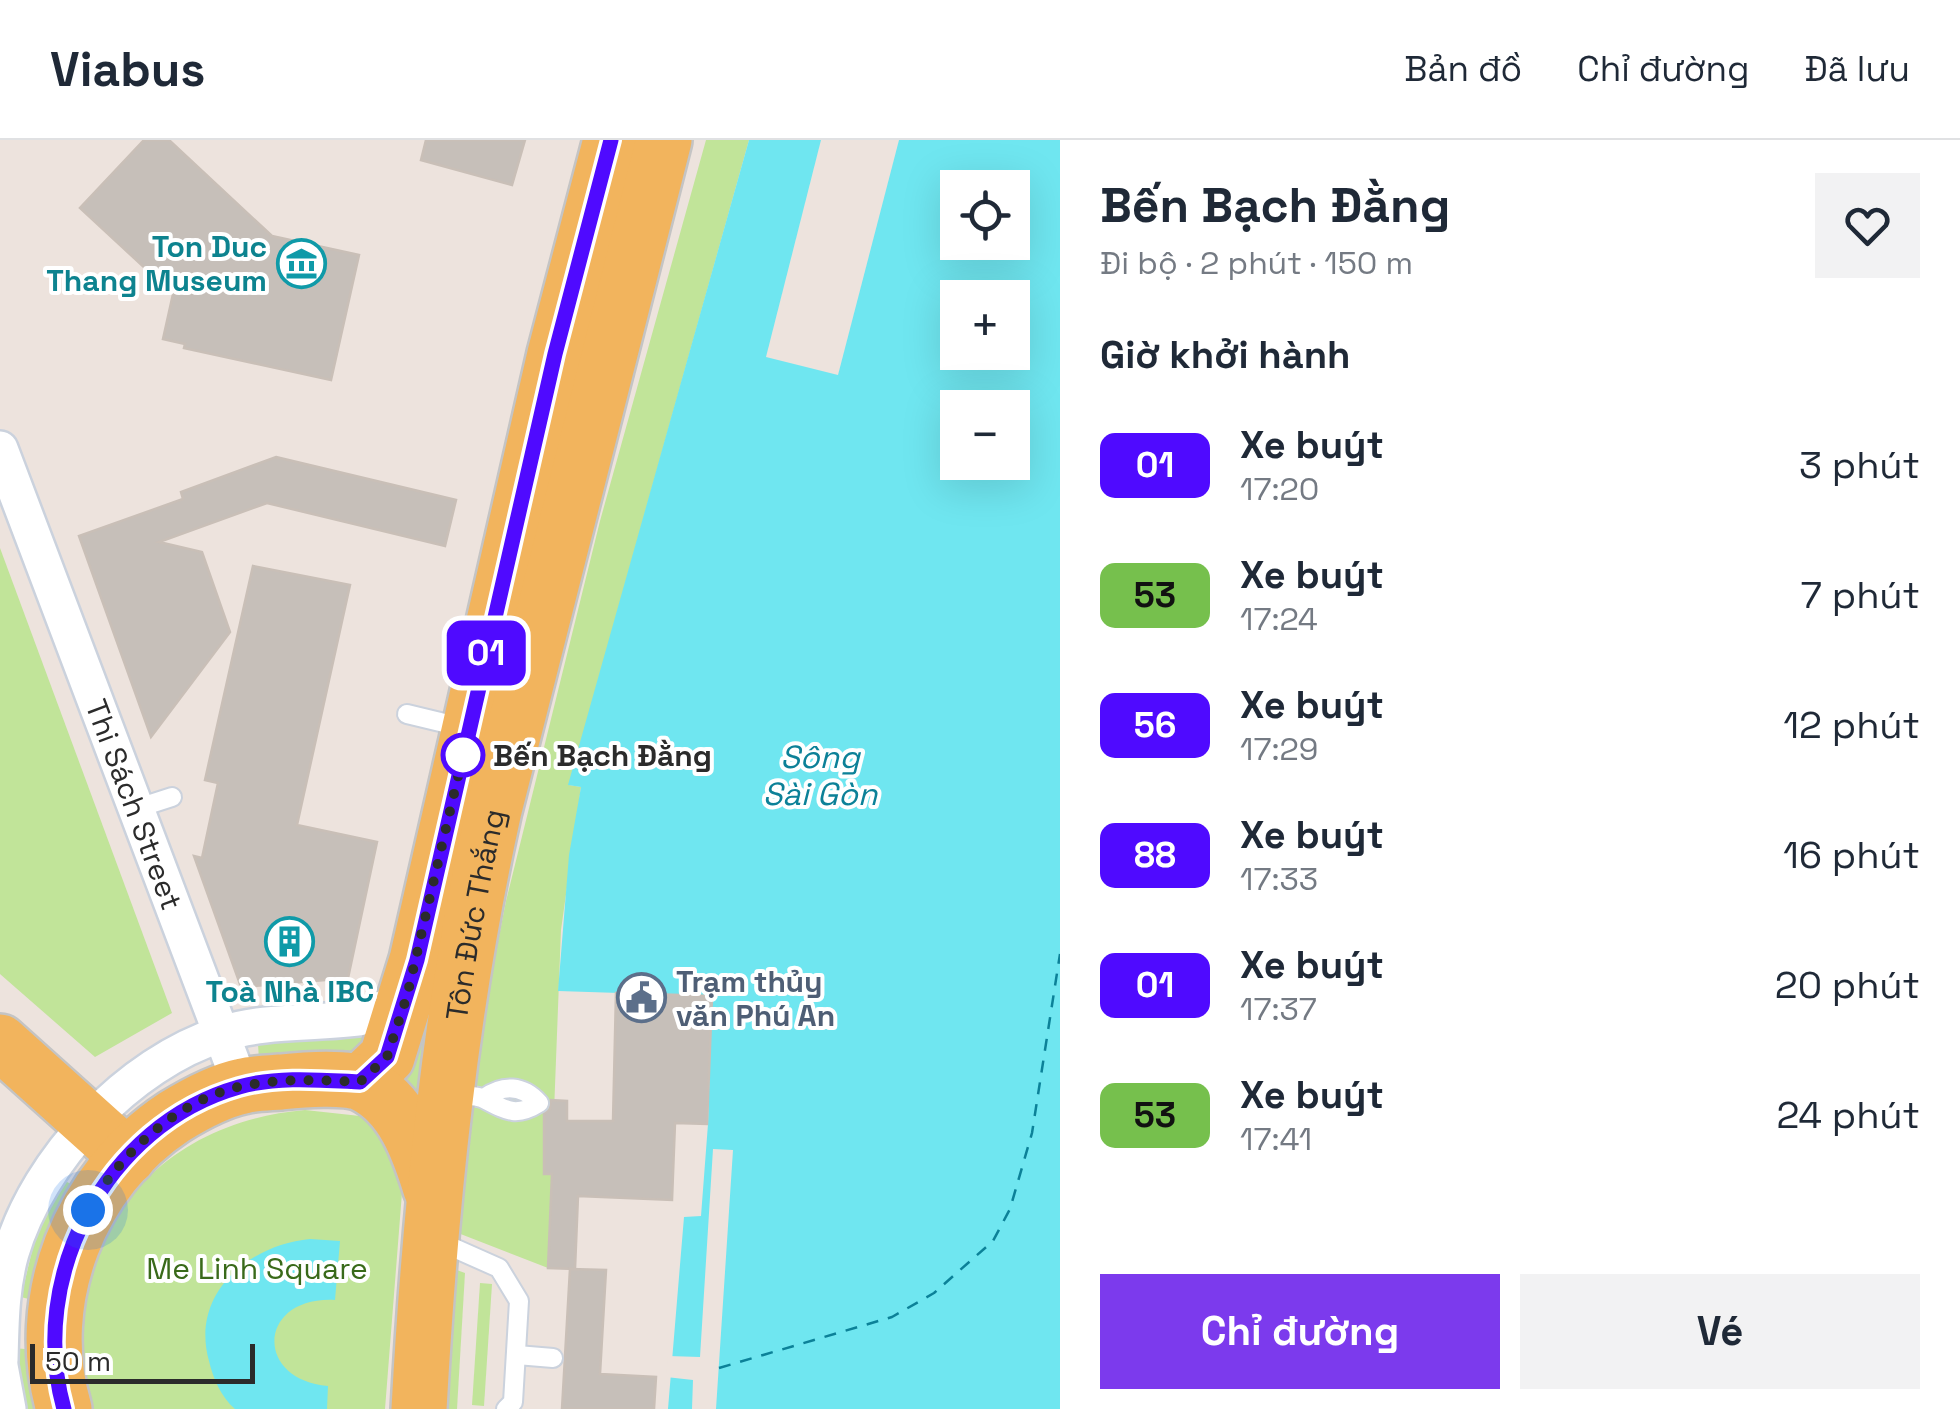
<!DOCTYPE html>
<html lang="vi">
<meta charset="utf-8">
<style>
body{margin:0;font-family:"Space Grotesk",sans-serif;background:#f2f2f3;color:#1f2937;height:100vh;display:flex;flex-direction:column;font-size:38px;white-space:nowrap}
*{box-sizing:border-box;margin:0}
p{font-size:32px;color:#747a83}
.icon{flex:none;width:55px;height:55px;fill:none;stroke:currentColor;stroke-width:2;stroke-linecap:round;stroke-linejoin:round}
.map{position:relative;flex:1;overflow:hidden}
.side{display:flex;flex-direction:column;background:#fff;width:900px}
.side>*{flex:none}
.badge{padding:0 20px;border-radius:15px;font-size:35px;line-height:65px}
.fabs{position:absolute;left:940px;top:30px;display:grid;gap:20px}
.fabs a{display:grid;place-items:center;width:90px;height:90px;border-radius:0px;background:#fff;box-shadow:0 10px 40px #0002;font-size:50px}
.scale{position:absolute;left:30px;bottom:25px;width:225px;box-sizing:border-box;padding-left:10px;border:5px solid #2b2b2b;border-top:0;font-size:28px;line-height:35px;white-space:nowrap;color:#2b2b2b;-webkit-text-stroke:8px #fff;paint-order:stroke}
.you{position:absolute;width:50px;height:50px;margin:-25px;border:8px solid #fff;border-radius:50%;background:#1a73e8;box-shadow:0 0 0 15px #1a73e833}
.map>.badge{position:absolute;translate:-50% -50%;box-shadow:0 0 0 5px #fff}
h2{padding:0 40px;font-size:38px;line-height:90px}
.round{display:grid;place-items:center;flex:none;width:105px;height:105px;border-radius:0px;background:#f2f2f3}
.headline{display:flex;align-items:center;justify-content:space-between;height:170px;padding:0 40px}
h1{font-size:48px;font-weight:700;line-height:75px}
.action{display:flex;gap:20px;margin-top:auto;padding:20px 40px}
.action a{flex:1;height:115px;border-radius:0px;background:#7c3aed;color:#fff;font-size:40px;font-weight:700;line-height:115px;text-align:center}
.action a+a{background:#f2f2f3;color:#1f2937}
ul{padding:0;list-style:none}
li{display:flex;align-items:center;gap:30px;height:130px;padding:0 40px}
li div{flex:1}
li b{display:block;font-size:38px}
li em{font-style:normal}
li .badge{min-width:110px;font-weight:700;text-align:center}
header{display:flex;align-items:center;gap:60px;box-sizing:border-box;height:140px;padding:0 50px;background:#fff;border-bottom:2px solid #e0e1e3}
header strong{font-size:48px}
nav{display:flex;gap:55px;margin-inline-start:auto;font-size:35px}
main{display:flex;flex:1;min-height:0}
.map>svg:first-child{display:block}
.green{fill:#c1e499}
.water{fill:#6fe6f0;fill-rule:evenodd}
.pier{fill:#ede3dd}
.lines{fill:none;stroke-linecap:round;stroke-linejoin:round}
.ferry{stroke:#0c8198;stroke-width:2.5;stroke-dasharray:12 10;stroke-linecap:butt}
.building{fill:#c6bfb9;stroke:#c9bfb7;stroke-width:2.5}
.lane-casing{stroke:#cbd2dd;stroke-width:22}
.street-casing{stroke:#cbd2dd;stroke-width:40}
.primary-casing{stroke:#c4c4c4;stroke-width:60}
.lane{stroke:#fff;stroke-width:18}
.street{stroke:#fff;stroke-width:35}
.primary{stroke:#f2b45d;stroke-width:55}
.line-casing{stroke:#fff;stroke-width:22}
.line{stroke:#4f0aff;stroke-width:15}
.walk{stroke:#2b2b2b;stroke-width:10;stroke-dasharray:0 18}
.stop-dot{fill:#fff;stroke:#4f0aff;stroke-width:5}
.labels{text-anchor:middle;dominant-baseline:central;stroke-width:8;stroke-linejoin:round;paint-order:stroke}
.culture-label{font-size:30px;font-weight:bold;fill:#0d838f;stroke:#fff;text-anchor:end}
.stop-label{font-size:30px;font-weight:bold;fill:#2b2b2b;stroke:#fff;text-anchor:start}
.street-label{font-size:30px;fill:#2b2b2b;stroke:#fff}
.service-label{font-size:30px;font-weight:bold;fill:#4e5e75;stroke:#fff;text-anchor:start}
.park-label{font-size:30px;fill:#396a1a;stroke:#fff}
.water-label{font-size:32px;font-style:italic;fill:#0c8198;stroke:#fff}
</style>
<header>
<strong>Viabus</strong>
<nav><a>Bản đồ</a><a>Chỉ đường</a><a>Đã lưu</a></nav>
</header>
<main>
<div class="map">
<svg width="1060" height="1269" viewBox="0 0 1060 1269">
<rect width="100%" height="100%" fill="#ede3dd"/>
<g class="green">
<polygon points="706,0 749,0 569,645 581,647 561,790 548,1128 458,1093 479,897 506,761 600,381"/>
<polygon points="0,408 172,873 95,917 0,834"/>
<polygon points="382,882 372,905 350,915 259,920 258,904 356,895"/>
<polygon points="418,895 424,896 416,964 399,938"/>
<path d="M305,970L360,976L377,983L403,1040L385,1269H88C84,1248 76,1223 77,1201C85,1069 175,981 305,970Z"/>
<polygon points="65,1041 83,1050 40,1162 21,1157 38,1086"/>
<polygon points="454,1129 465,1133 457,1269 445,1269"/>
<polygon points="480,1143 492,1144 484,1266 472,1265"/>
<polygon points="14,1208 35,1210 46,1269 26,1269"/>
</g>
<g class="water">
<path d="M749,0H1060V1269H668L684,1077L701,1076L708,984L712,856L558,851L569,715L581,647L568,645ZM958,48H1012V102H958ZM958,158H1012V212H958ZM958,268H1012V322H958Z"/>
<path d="M310,1099L340,1101L335,1160C258,1156 253,1239 328,1246L327,1269H235C221,1257 213,1238 209,1221C190,1153 249,1105 310,1099Z"/>
</g>
<g class="pier">
<polygon points="821,0 899,0 838,235 766,217"/>
<polygon points="713,1009 733,1010 716,1269 692,1269 693,1240 666,1237 668,1216 700,1217"/>
</g>
<g class="lines">
<polyline class="ferry" points="719,1228 892,1177 934,1153 993,1101 1010,1069 1032,993 1060,814"/>
</g>
<g class="building">
<polygon points="144,0 169,0 272,96 359,115 331,240 184,208 185,204 163,199 173,154 80,68"/>
<polygon points="426,0 525,0 512,45 421,20"/>
<polygon points="276,317 456,360 445,406 267,363 159,402 202,412 230,492 151,597 79,396 183,359 181,352"/>
<polygon points="253,426 350,445 297,685 377,702 348,838 241,847 194,716 202,718 218,643 205,640"/>
<polygon points="616,853 712,856 707,984 675,983 672,1060 578,1056 575,1129 548,1128 552,1034 544,1034 544,974 550,969 551,960 567,961 567,981 613,981"/>
<polygon points="570,1129 606,1130 600,1234 656,1237 654,1269 562,1269"/>
</g>
<g class="lines">
<defs>
<g id="lane">
<polyline points="407,574 465,588"/>
<polyline points="138,668 172,657"/>
<path d="M454,955C464,956 478,955 486,960C507,971 517,977 539,963C523,945 503,944 484,958"/>
<polyline points="436,1100 499,1128 519,1161 513,1262 506,1269"/>
<polyline points="517,1215 553,1218"/>
</g>
<g id="street">
<path id="s1" d="M0,309L241,946"/>
<path d="M0,1220C1,1184 1,1148 11,1113C38,1020 129,923 222,894C264,880 314,884 359,878L380,871L407,855"/>
<polyline points="0,1226 8,1269"/>
</g>
<g id="primary">
<polyline points="0,902 128,1017"/>
<polyline points="361,942 387,917 417,820 555,214 611,0"/>
<path d="M64,1269C32,1160 80,1039 174,977C195,964 219,951 243,946C255,943 268,943 281,942C300,940 347,936 363,944C403,963 419,1010 431,1049"/>
<path id="s2" d="M419,1269C430,1068 450,867 494,670L664,0"/>
</g>
</defs>
<use href="#lane" class="lane-casing"/>
<use href="#street" class="street-casing"/>
<use href="#primary" class="primary-casing"/>
<use href="#lane" class="lane"/>
<use href="#street" class="street"/>
<use href="#primary" class="primary"/>
</g>
<g class="lines">
<defs>
<path id="line" d="M64,1269C27,1138 105,985 239,947C277,936 321,940 360,942L387,917L417,820L555,214L611,0"/>
</defs>
<use href="#line" class="line-casing"/>
<use href="#line" class="line"/>
<path class="walk" d="M88,1070C120,1014 178,959 243,946C282,938 321,940 360,942L387,917L407,856L463,615"/>
</g>
<defs>
<symbol id="museum-ring" viewBox="-11 -11 22 22"><circle r="9.5" fill="#fff" stroke="#0f9aa8" stroke-width="1.5"/><path d="M0-6L6-3V-2H-6V-3ZM-5-1h2V3h-2ZM-1-1h2V3h-2ZM3-1h2V3H3ZM-6 4H6V6H-6Z" fill="#0f9aa8"/></symbol>
<symbol id="building-ring" viewBox="-11 -11 22 22"><circle r="9.5" fill="#fff" stroke="#0f9aa8" stroke-width="1.5"/><path d="M-4-6H4V6H1V3H-1V6H-4ZM-2.5-4.3h1.7v1.8h-1.7ZM.8-4.3h1.7v1.8H.8ZM-2.5-1h1.7V.8h-1.7ZM.8-1h1.7V.8H.8Z" fill="#0f9aa8"/></symbol>
<symbol id="civic-ring" viewBox="-11 -11 22 22"><circle r="9.5" fill="#fff" stroke="#5c6f8a" stroke-width="1.5"/><path d="M-.6-6.5H3V-4.5H.6V-3L4-1V1h2V6H-6V1h2V-1L-.6-3ZM-1.2 2.5V6h2.4V2.5Z" fill="#5c6f8a"/></symbol>
</defs>
<g fill-rule="evenodd">
<use href="#museum-ring" x="274" y="96" width="55" height="55"/>
<use href="#building-ring" x="262" y="774" width="55" height="55"/>
<use href="#civic-ring" x="614" y="830" width="55" height="55"/>
</g>
<circle class="stop-dot" cx="463" cy="615" r="20"/>
<g class="labels">
<g class="culture-label">
<text x="267" y="106">Ton Duc<tspan x="267" dy="34">Thang Museum</tspan></text>
<text x="290" y="851" text-anchor="middle">Toà Nhà IBC</text>
</g>
<g class="stop-label">
<text x="493" y="615">Bến Bạch Đằng</text>
</g>
<g class="street-label">
<text stroke="none"><textPath href="#s1" startOffset="380">Thi Sách Street</textPath></text>
<text stroke="none"><textPath href="#s2" startOffset="498">Tôn Đức Thắng</textPath></text>
</g>
<g class="service-label">
<text x="676" y="841">Trạm thủy<tspan x="676" dy="34">văn Phú An</tspan></text>
</g>
<g class="park-label">
<text x="257" y="1128">Me Linh Square</text>
</g>
<g class="water-label">
<text x="820" y="617">Sông<tspan x="820" dy="37">Sài Gòn</tspan></text>
</g>
</g>
</svg>
<div class="fabs">
<a><svg class="icon" aria-label="locate" viewBox="0 0 24 24"><circle cx="12" cy="12" r="6"/><path d="M12 2v4M12 18v4M2 12h4M18 12h4"/></svg></a>
<a>+</a>
<a>−</a>
</div>
<div class="scale">50 m</div>
<div class="you" style="left:88px;top:1070px"></div>
<b class="badge" style="left:486px;top:513px;background:#4f0aff;color:#fff">01</b>
</div>
<section class="side">
<div class="headline"><div><h1>Bến Bạch Đằng</h1><p>Đi bộ · 2 phút · 150 m</p></div><a class="round"><svg class="icon" aria-label="heart" viewBox="0 0 24 24"><path d="M12 20l-8-8c-3-5 5-10 8-4 3-6 11-1 8 4z"/></svg></a></div>
<h2>Giờ khởi hành</h2>
<ul>
<li><span class="badge" style="background:#4f0aff;color:#fff">01</span><div><b>Xe buýt</b><p>17:20</p></div><em>3 phút</em></li>
<li><span class="badge" style="background:#76c04d;color:#111">53</span><div><b>Xe buýt</b><p>17:24</p></div><em>7 phút</em></li>
<li><span class="badge" style="background:#4f0aff;color:#fff">56</span><div><b>Xe buýt</b><p>17:29</p></div><em>12 phút</em></li>
<li><span class="badge" style="background:#4f0aff;color:#fff">88</span><div><b>Xe buýt</b><p>17:33</p></div><em>16 phút</em></li>
<li><span class="badge" style="background:#4f0aff;color:#fff">01</span><div><b>Xe buýt</b><p>17:37</p></div><em>20 phút</em></li>
<li><span class="badge" style="background:#76c04d;color:#111">53</span><div><b>Xe buýt</b><p>17:41</p></div><em>24 phút</em></li>
</ul>
<div class="action"><a>Chỉ đường</a><a>Vé</a></div>
</section>
</main>
